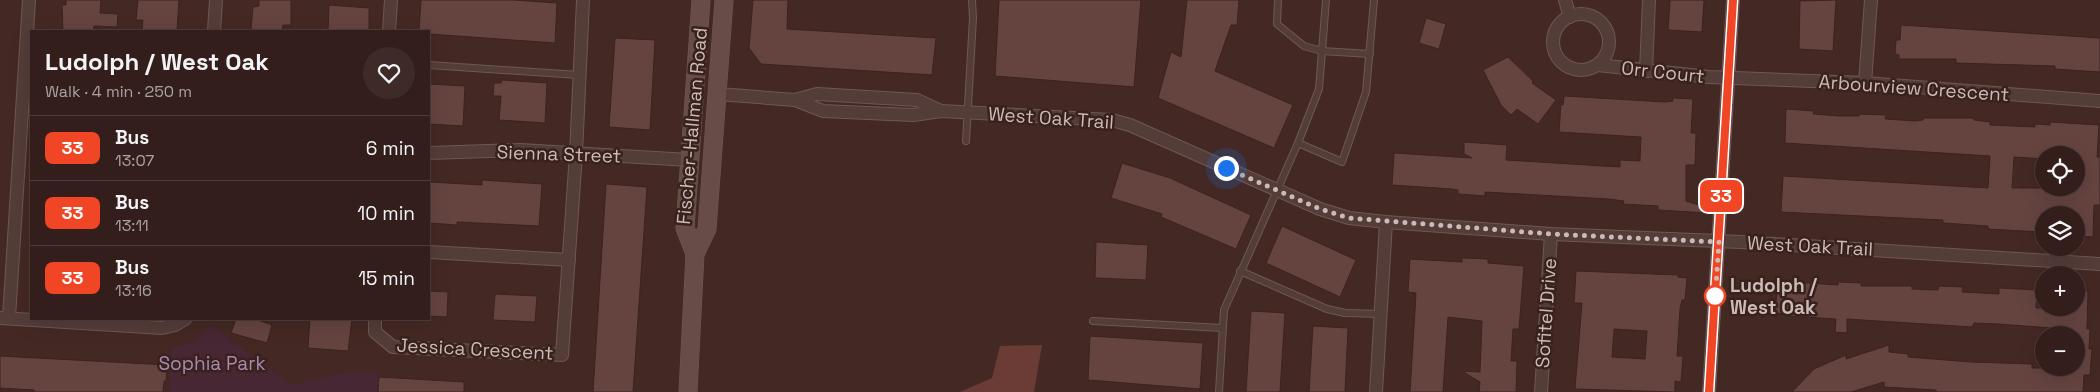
<!DOCTYPE html>
<meta charset="utf-8">
<style>
body{margin:0;font-family:"Space Grotesk",sans-serif;background:#3e2b28;color:#f1f3f6;height:100vh;display:flex;flex-direction:column;font-size:19px;white-space:nowrap}
*{box-sizing:border-box;margin:0}
p{font-size:16px;color:#a9a2a3}
.icon{flex:none;width:28px;height:28px;fill:none;stroke:currentColor;stroke-width:2;stroke-linecap:round;stroke-linejoin:round}
.map{position:relative;flex:1;overflow:hidden}
.panel{position:absolute;left:30px;top:30px;width:400px;height:290px;display:flex;flex-direction:column;background:#331e1b;border-radius:0px;box-shadow:0 5px 20px #0002,0 0 0 1px #4e3c3a}
.panel>*{flex:none}
.badge{padding:0 10px;border-radius:8px;font-size:18px;line-height:32px}
.fabs{position:absolute;left:2035px;top:146px;display:grid;gap:10px}
.fabs a{display:grid;place-items:center;width:50px;height:50px;border-radius:50%;background:#331e1b;box-shadow:0 5px 20px #0002,0 0 0 1px #4e3c3a;font-size:25px}
.you{position:absolute;width:25px;height:25px;margin:-12px;border:4px solid #fff;border-radius:50%;background:#1a73e8;box-shadow:0 0 0 8px #1a73e833}
.map>.badge{position:absolute;translate:-50% -50%;box-shadow:0 0 0 2px #fff}
.round{display:grid;place-items:center;flex:none;width:52px;height:52px;border-radius:26px;background:#3e2b28}
.overview{display:flex;align-items:center;justify-content:space-between;height:85px;padding:0 15px}
h1{font-size:24px;font-weight:600;line-height:38px}
ul{padding:0;list-style:none}
li{display:flex;align-items:center;gap:15px;height:65px;padding:0 15px;border-top:1px solid #4e3c3a}
li div{flex:1}
li b{display:block;font-size:19px}
li em{font-style:normal}
li .badge{min-width:55px;font-weight:700;text-align:center}
.map>svg:first-child{display:block}
.green{fill:#472733}
.water{fill:#6b3b35}
.building{fill:#654440;stroke:#3b2320;fill-rule:evenodd}
.lines{fill:none;stroke-linecap:round;stroke-linejoin:round}
.service-casing{stroke:#6e5854;stroke-width:8}
.minor-casing{stroke:#6e5854;stroke-width:14}
.secondary-casing{stroke:#6e5854;stroke-width:19}
.service{stroke:#543c39;stroke-width:6}
.minor{stroke:#543c39;stroke-width:12}
.secondary{stroke:#674c47;stroke-width:18}
.line-casing{stroke:#fff;stroke-width:11}
.line{stroke:#f14625;stroke-width:8}
.walk{stroke:#cdbab6;stroke-width:5;stroke-dasharray:0 9}
.stop-dot{fill:#fff;stroke:#f14625;stroke-width:2.5}
.labels{text-anchor:middle;dominant-baseline:central;stroke-width:5;stroke-linejoin:round;paint-order:stroke}
.street-label{font-size:19px;fill:#cdbab6;stroke:#39211d}
.stop-label{font-size:19px;font-weight:bold;fill:#cdbab6;stroke:#39211d;text-anchor:start}
.park-label{font-size:19px;fill:#a989b3;stroke:#39211d}
</style>
<div class="map">
<svg width="2100" height="392" viewBox="0 0 2100 392">
<rect width="100%" height="100%" fill="#442824"/>
<polygon class="green" points="210,325 291,385 346,372 378,373 377,392 169,392 172,349 194,341"/>
<polygon class="water" points="1042,345 1034,392 960,392 992,378 1000,346"/>
<g class="building">
<polygon points="66,0 101,0 100,13 118,14 117,27 94,26 93,31 63,31 62,5 66,5"/>
<polygon points="138,0 179,0 177,31 142,31 143,20 136,20"/>
<polygon points="259,0 291,0 291,25 283,25 282,31 251,30 253,7 259,6"/>
<polygon points="421,0 514,0 557,3 555,43 429,34 429,31 419,31"/>
<polygon points="753,0 788,0 787,29 936,38 932,75 761,64 749,48"/>
<polygon points="999,0 1141,0 1134,87 995,76"/>
<polygon points="1187,0 1239,0 1237,25 1231,25 1215,71 1293,105 1274,148 1158,98 1171,52 1181,57"/>
<polygon points="1670,0 1704,0 1702,32 1668,30"/>
<polygon points="1836,0 1833,51 1799,49 1800,1"/>
<polygon points="329,5 369,8 369,31 328,31"/>
<polygon points="1426,18 1446,24 1439,49 1419,43"/>
<polygon points="1901,25 2100,38 2100,72 2055,69 2055,66 1956,63 1956,59 1899,59 1899,55 1895,54 1896,40 1900,40"/>
<polygon points="615,38 655,40 650,130 609,127"/>
<polygon points="1508,57 1533,81 1532,83 1556,100 1538,124 1517,109 1511,115 1501,105 1483,70"/>
<polygon points="502,80 547,83 545,123 499,120 501,96 493,96 494,83 501,83"/>
<polygon points="429,84 465,86 463,126 429,124"/>
<polygon points="1564,96 1665,102 1673,101 1673,98 1693,99 1691,133 1696,133 1695,165 1686,165 1686,201 1709,208 1709,213 1658,210 1658,206 1623,204 1624,201 1609,199 1485,192 1485,196 1458,194 1458,190 1452,189 1392,185 1394,153 1472,158 1464,154 1464,142 1507,145 1506,160 1620,167 1620,160 1640,161 1641,137 1559,132 1561,104 1563,105"/>
<path d="M1786,109L1814,111L1813,114L1839,116H1859V114L1886,115L1885,119L1915,121L1923,120V118H1974V120L1990,122V125L2035,127V124L2050,125V122L2099,125L2097,157L2100,158V205H2094L2093,237L2076,236V215H2042L2041,232L1988,229V226L1943,223V220L1781,212L1783,176L1988,188L1990,156L1785,143ZM2044,155H2076V188H2012L2014,157L2044,159Z"/>
<polygon points="1122,163 1170,178 1251,215 1236,249 1161,217 1162,214 1111,198"/>
<polygon points="482,180 542,184 539,226 457,222 457,225 429,223 429,182 482,185"/>
<polygon points="606,184 647,187 633,392 593,392"/>
<polygon points="1282,226 1356,260 1340,297 1266,263"/>
<polygon points="1096,242 1148,245 1146,280 1095,278"/>
<polygon points="1462,258 1488,259 1488,263 1524,266 1519,329 1513,329 1511,361 1517,361 1517,364 1516,392 1479,392 1480,382 1462,371 1480,372 1482,321 1448,317 1443,392 1410,392 1416,293 1408,292 1410,259 1462,262"/>
<path d="M1576,271L1678,275V277L1687,278L1685,300H1682L1680,309L1677,356H1683L1681,382L1675,381V392L1575,389L1582,303H1574ZM1614,329L1647,331L1645,359L1612,357Z"/>
<polygon points="1778,281 1838,285 1838,282 1861,283 1861,286 1912,286 1912,289 1938,290 1939,286 1963,287 1962,292 1999,294 1999,288 2037,290 2036,308 2076,308 2076,290 2088,291 2087,329 2090,329 2089,349 2092,349 2090,375 2084,375 2083,392 1936,392 1936,390 1884,387 1884,382 1851,392 1792,392 1814,369 1846,355 1846,359 1889,345 1889,352 1908,354 1908,357 1971,362 2032,364 2032,368 2076,368 2076,335 2052,335 2052,328 1998,324 1974,323 1972,327 1847,319 1847,333 1835,332 1836,319 1788,316 1789,314 1775,313"/>
<polygon points="429,291 448,292 447,317 429,316"/>
<polygon points="495,294 537,296 535,322 493,320"/>
<polygon points="1251,311 1285,313 1280,392 1246,392"/>
<polygon points="236,319 255,319 272,325 267,343 231,333"/>
<polygon points="310,319 352,319 348,351 308,348"/>
<polygon points="1313,326 1348,328 1345,392 1309,392"/>
<polygon points="1090,336 1203,343 1200,389 1088,380"/>
<polygon points="0,356 167,365 166,381 164,381 163,392 34,392 34,390 0,388"/>
<polygon points="379,377 464,382 464,392 378,392"/>
</g>
<g class="lines">
<defs>
<g id="service">
<polyline points="1278,0 1277,24 1304,46 1322,51 1370,54"/>
<polyline points="429,65 579,75"/>
<polyline points="966,141 973,18 972,0"/>
<polyline points="1298,143 1319,89 1326,0"/>
<polyline points="1240,271 1327,309 1345,313 1381,314"/>
<polyline points="1093,321 1222,328"/>
<polyline points="1219,392 1224,310 1298,143 1342,162 1366,92 1374,0"/>
</g>
<g id="minor">
<polyline points="1565,0 1570,17"/>
<circle cx="1581" cy="42" r="28"/>
<polyline points="214,31 216,0"/>
<polyline points="389,31 391,0"/>
<polyline points="1598,65 1709,77 1865,83 2100,101"/>
<polyline points="1646,71 1649,0"/>
<polyline points="1865,83 1871,0"/>
<polyline points="718,94 795,100 823,111 913,115 941,111 1112,120 1130,125 1320,209 1349,218 1386,222 1551,234 1741,242 2100,264"/>
<polyline points="795,100 817,94 917,100 941,111"/>
<polyline points="429,153 520,150 689,160"/>
<polyline points="429,252 569,260"/>
<polyline points="0,318 162,328 175,325 185,319"/>
<polyline points="9,318 29,0"/>
<polyline points="375,319 375,332 393,347 562,355 576,154 583,0"/>
<polyline points="1376,392 1386,222"/>
<polyline points="1541,392 1551,234"/>
<polyline points="1709,392 1733,0"/>
</g>
<g id="secondary">
<polyline points="695,254 685,228 701,0"/>
<polyline points="688,392 695,254 707,229 724,0"/>
</g>
</defs>
<use href="#service" class="service-casing"/>
<use href="#minor" class="minor-casing"/>
<use href="#secondary" class="secondary-casing"/>
<use href="#service" class="service"/>
<use href="#minor" class="minor"/>
<use href="#secondary" class="secondary"/>
</g>
<g class="lines">
<defs>
<polyline id="line" points="1709,392 1733,0"/>
</defs>
<use href="#line" class="line-casing"/>
<use href="#line" class="line"/>
<polyline class="walk" points="1226,168 1320,209 1349,218 1551,234 1719,242 1715,300 1715,296"/>
</g>
<circle class="stop-dot" cx="1715" cy="296" r="10"/>
<g class="labels">
<g class="street-label">
<text transform="translate(1663 72) rotate(6)">Orr Court</text>
<text transform="translate(1914 88) rotate(4)">Arbourview Crescent</text>
<text transform="translate(1051 118) rotate(4)">West Oak Trail</text>
<text transform="translate(692 126) rotate(-85)">Fischer-Hallman Road</text>
<text transform="translate(559 154) rotate(2)">Sienna Street</text>
<text transform="translate(1810 246) rotate(3)">West Oak Trail</text>
<text transform="translate(1546 313) rotate(-86)">Sofitel Drive</text>
<text transform="translate(475 349) rotate(3)">Jessica Crescent</text>
</g>
<g class="stop-label">
<text x="1730" y="285">Ludolph /<tspan x="1730" dy="22">West Oak</tspan></text>
</g>
<g class="park-label">
<text x="212" y="363">Sophia Park</text>
</g>
</g>
</svg>
<div class="fabs">
<a><svg class="icon" aria-label="locate" viewBox="0 0 24 24"><circle cx="12" cy="12" r="6"/><path d="M12 2v4M12 18v4M2 12h4M18 12h4"/></svg></a>
<a><svg class="icon" aria-label="layers" viewBox="0 0 24 24"><path d="M12 4l9 5-9 5-9-5zM3 14l9 5 9-5"/></svg></a>
<a>+</a>
<a>−</a>
</div>
<div class="you" style="left:1226px;top:168px"></div>
<b class="badge" style="left:1721px;top:196px;background:#f14625;color:#fff">33</b>
<section class="panel">
<div class="overview"><div><h1>Ludolph / West Oak</h1><p>Walk · 4 min · 250 m</p></div><a class="round"><svg class="icon" aria-label="heart" viewBox="0 0 24 24"><path d="M12 20l-8-8c-3-5 5-10 8-4 3-6 11-1 8 4z"/></svg></a></div>
<ul>
<li><span class="badge" style="background:#f14625;color:#fff">33</span><div><b>Bus</b><p>13:07</p></div><em>6 min</em></li>
<li><span class="badge" style="background:#f14625;color:#fff">33</span><div><b>Bus</b><p>13:11</p></div><em>10 min</em></li>
<li><span class="badge" style="background:#f14625;color:#fff">33</span><div><b>Bus</b><p>13:16</p></div><em>15 min</em></li>
</ul>
</section>
</div>
